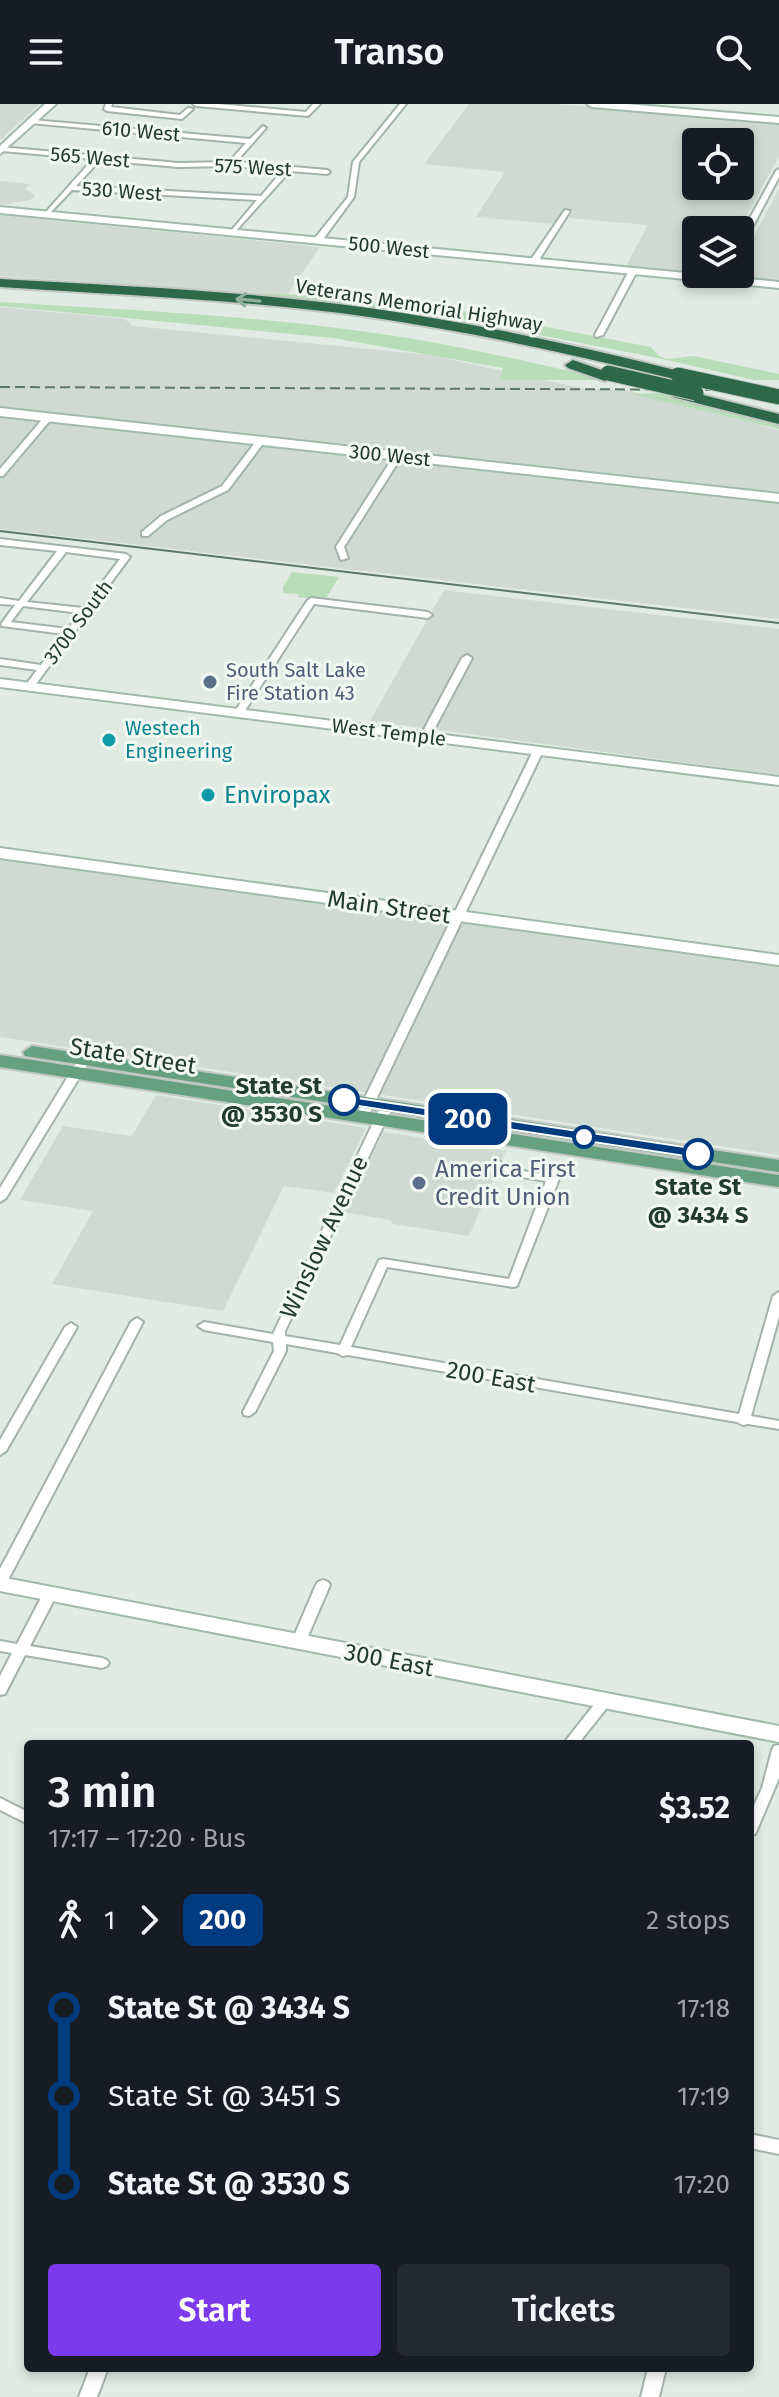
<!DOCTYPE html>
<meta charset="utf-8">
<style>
body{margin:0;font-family:"Fira Sans",sans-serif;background:#242831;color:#f1f3f6;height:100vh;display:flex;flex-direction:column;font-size:30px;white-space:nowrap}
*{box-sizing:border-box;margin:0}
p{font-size:26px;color:#9ea1a6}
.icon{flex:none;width:44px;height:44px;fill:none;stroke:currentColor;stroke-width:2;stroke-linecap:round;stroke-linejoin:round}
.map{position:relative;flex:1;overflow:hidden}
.side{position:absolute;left:24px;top:1636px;width:730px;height:632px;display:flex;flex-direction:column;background:#171b24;border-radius:8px;box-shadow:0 4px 12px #0003}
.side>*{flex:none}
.badge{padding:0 16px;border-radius:12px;font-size:28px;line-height:52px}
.buttons{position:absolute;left:682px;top:24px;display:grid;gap:16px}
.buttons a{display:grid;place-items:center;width:72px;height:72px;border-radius:8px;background:#171b24;box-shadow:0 4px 12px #0003;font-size:40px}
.map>.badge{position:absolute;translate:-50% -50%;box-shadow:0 0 0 4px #fff}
.legs{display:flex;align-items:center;gap:12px;height:88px;padding:0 24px;font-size:26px}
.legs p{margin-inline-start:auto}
.summary{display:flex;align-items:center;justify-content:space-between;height:136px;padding:0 24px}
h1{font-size:44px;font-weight:600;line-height:60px}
.cta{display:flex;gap:16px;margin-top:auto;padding:16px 24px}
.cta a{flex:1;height:92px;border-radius:8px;background:#7c3aed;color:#fff;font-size:32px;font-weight:600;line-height:92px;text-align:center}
.cta a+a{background:#242831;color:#f1f3f6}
ul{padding:0 24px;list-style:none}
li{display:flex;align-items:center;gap:28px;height:88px;font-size:30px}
li i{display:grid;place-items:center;width:12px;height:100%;margin:0 10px;background:currentColor}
li i::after{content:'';width:20px;height:20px;margin:-10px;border:6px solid;border-radius:50%;background:#171b24}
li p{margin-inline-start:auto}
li:first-child i{background:linear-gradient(#0000 50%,currentColor 0)}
li:last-child i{background:linear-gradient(currentColor 50%,#0000 0)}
header{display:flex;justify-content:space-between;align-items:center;height:104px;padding:0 24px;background:#171b24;font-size:36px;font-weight:600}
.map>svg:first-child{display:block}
.built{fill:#cfdbd2;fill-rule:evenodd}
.green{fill:#baddb9}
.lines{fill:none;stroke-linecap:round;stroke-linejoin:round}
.street-casing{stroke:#a3b3a9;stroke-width:4}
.secondary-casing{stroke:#a2baab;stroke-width:4}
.primary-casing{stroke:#c1c8c4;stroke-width:4}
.highway-casing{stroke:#c1c8c4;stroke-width:4}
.street{fill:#fff;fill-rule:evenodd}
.secondary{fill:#fff;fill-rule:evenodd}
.primary{fill:#65a180;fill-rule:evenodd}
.highway{fill:#2d684a;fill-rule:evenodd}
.tram{stroke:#5b7868;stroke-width:2}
.rail{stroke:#5b7868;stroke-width:2;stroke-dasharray:10 5;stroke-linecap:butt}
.highway-bridge-casing{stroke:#c1c8c4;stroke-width:17;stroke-linecap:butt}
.highway-bridge{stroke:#2d684a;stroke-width:15}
.oneway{stroke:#8fb09e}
.line-1{fill:#003b80;stroke:#fff;stroke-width:2}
.service-dot{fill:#5c6f8a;stroke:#f1f8f2;stroke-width:3}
.culture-dot{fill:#0f9aa8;stroke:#f1f8f2;stroke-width:3}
.stop-1-dot{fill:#fff;stroke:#003b80;stroke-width:4}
.labels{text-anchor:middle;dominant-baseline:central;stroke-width:6;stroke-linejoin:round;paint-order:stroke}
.far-street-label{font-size:20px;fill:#213c2d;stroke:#f1f8f2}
.far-service-label{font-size:20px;fill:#4e5e75;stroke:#f1f8f2;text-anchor:start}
.far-culture-label{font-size:20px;fill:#0d838f;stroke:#f1f8f2;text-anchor:start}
.culture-label{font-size:24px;fill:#0d838f;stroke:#f1f8f2;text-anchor:start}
.street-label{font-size:24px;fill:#213c2d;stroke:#f1f8f2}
.stop-label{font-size:24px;font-weight:bold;fill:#213c2d;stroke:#f1f8f2;text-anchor:end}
.service-label{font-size:24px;fill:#4e5e75;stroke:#f1f8f2;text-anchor:start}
</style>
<header><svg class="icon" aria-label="menu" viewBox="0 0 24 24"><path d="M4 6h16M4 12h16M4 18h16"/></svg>Transo<svg class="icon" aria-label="search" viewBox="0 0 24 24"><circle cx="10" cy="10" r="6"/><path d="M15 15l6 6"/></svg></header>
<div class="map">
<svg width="779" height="2293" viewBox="0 0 779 2293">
<rect width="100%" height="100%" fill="#e0ebe3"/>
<g class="built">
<polygon points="0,0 40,0 0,36"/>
<path d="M469,0H555L779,19V52L739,126H696V169L626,162L648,121L569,114L574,106L564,105L554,120L476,113L505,68L424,60ZM696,38H740V82H696Z"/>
<polygon points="0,77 30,80 25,85 35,91 31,96 0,101"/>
<polygon points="779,85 779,177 733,172 740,170 740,158"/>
<polygon points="0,111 320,143 287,191 0,172"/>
<polygon points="0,203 125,215 133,222 430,251 586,285 626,286 779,326 779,515 0,425"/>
<polygon points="444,486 779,525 779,671 370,617"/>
<polygon points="0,755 779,861 779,1051 0,933"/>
<polygon points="156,991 366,1024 334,1089 284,1082 223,1207 52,1180 93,1107 20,1096 63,1022 132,1032"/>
<polygon points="384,1028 506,1047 469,1132 393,1120 390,1116 342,1108"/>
</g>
<g class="green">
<path d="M251,189C318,189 389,201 455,212L463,207L651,243L660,253L668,255L693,252L779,270V276H754L658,254L437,211Z"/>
<path d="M0,198C115,205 230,210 345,225C433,236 520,255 606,276H500L503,264L333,234L0,202Z"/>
<polygon points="663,289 779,317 779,325 632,290"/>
<polygon points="292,468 339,473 325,496 298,493 299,490 283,489 283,483"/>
</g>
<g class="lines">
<defs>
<g id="street">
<polygon points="106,0 112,0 111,3 180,11 188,4 193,5 182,15 107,7 104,5"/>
<polygon points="193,0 218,0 306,8 313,0 320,0 308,12 196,2"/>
<polygon points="400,0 406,0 359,58 354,93 321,138 315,138 315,134 348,93 353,58"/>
<path d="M32,16L250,35L263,22L266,24L265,25L236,58L327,66L330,68L327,70L290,67L233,130L231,129V127L257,96L72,86L47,112L45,111V109L93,55L2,47L0,43L178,59L229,58L246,39L30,19L29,18ZM100,56L178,63L231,62L283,66L261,92L76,82Z"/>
<polygon points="779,65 779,73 744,139 740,141 740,132 776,67"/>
<polygon points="565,106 570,107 537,159 531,159 530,157"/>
<polygon points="630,165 637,167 603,231 596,233 595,231"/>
<polygon points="46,311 53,313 3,372 0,372 0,365"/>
<polygon points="258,335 265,337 228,386 167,416 148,432 142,432 142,428 161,412 222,382"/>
<polygon points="395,350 402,352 344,443 348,454 341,456 336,443"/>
<path d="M0,435L126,450L130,453L33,584L30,585L25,582L37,566L0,561V555L41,561L64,530L2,522L1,520L15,501L0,500V494L19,497L57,447L0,441ZM66,448L120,455L83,504L27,498ZM23,502L80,509L68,525L11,518Z"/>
<polygon points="311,494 428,508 432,511 428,514 314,500 242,611 236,611 234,609 307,497"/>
<polygon points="467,551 472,554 430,633 425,636 422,635 420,633 462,554"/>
<polygon points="538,644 543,647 370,1008 368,1010 360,1010 358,1008 533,647"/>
<polygon points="84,953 90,956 6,1094 0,1098 0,1084 78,956"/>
<polygon points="387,999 393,1002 285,1227 285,1232 340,1241 379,1156 383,1155 509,1175 546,1077 510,1071 492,1061 490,1059 496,1056 517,1066 553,1072 559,1075 517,1182 513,1183 387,1163 351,1243 739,1310 773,1192 779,1188 779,1213 751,1312 779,1317 779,1325 748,1320 743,1321 737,1318 348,1251 343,1252 337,1249 286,1240 286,1247 255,1308 249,1312 244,1311 243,1308 274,1247 273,1238 204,1226 198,1222 204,1218 273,1230 381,1002"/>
<polygon points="137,1214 143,1218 7,1478 5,1481 0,1483 0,1465 131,1218"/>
<polygon points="71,1219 77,1223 6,1347 0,1351 0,1336 65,1223"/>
<polygon points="323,1476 328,1478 330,1481 305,1539 303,1542 293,1542 291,1539 316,1481 318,1478"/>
<polygon points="50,1485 55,1487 57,1490 30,1542 102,1554 107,1556 109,1559 107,1562 102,1564 25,1551 5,1590 0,1591 0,1572 12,1549 0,1547 0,1537 17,1540 43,1490 45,1487"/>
<polygon points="606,1591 611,1592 613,1596 578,1640 563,1640 601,1592"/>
<polygon points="779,1641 779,1674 757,1726 755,1730 750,1731 750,1710 762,1684 772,1646 774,1642"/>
<polygon points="0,1694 28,1708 28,1720 0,1706"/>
<polygon points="750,2030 779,2036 779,2050 750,2044"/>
<polygon points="90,2264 108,2264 97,2293 79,2293"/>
<polygon points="648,2264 666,2264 659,2293 641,2293"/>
</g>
<g id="secondary">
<polygon points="45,0 56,0 0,50 0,42"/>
<polygon points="587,0 626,0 779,13 779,19 592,3"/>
<polygon points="0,103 779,178 779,184 0,109"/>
<polygon points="0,304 779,390 779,398 0,312"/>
<polygon points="0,575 779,673 779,681 0,583"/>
<polygon points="0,744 779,851 779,861 0,754"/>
<polygon points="0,1473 779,1622 779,1638 0,1487"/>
</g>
<g id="primary">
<polygon points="32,942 779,1056 779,1068 25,952 23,948"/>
<polygon points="0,951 779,1071 779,1083 0,963"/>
</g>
<g id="highway">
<path d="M0,175C123,182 247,187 369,204C475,219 580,242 683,268L686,271L678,276C576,251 473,228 369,213C247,196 123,191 0,183Z"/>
<polygon points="573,256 610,269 613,272 605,277 568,264 565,261"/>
<polygon points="679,285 779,310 779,320 673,293 673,287"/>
</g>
</defs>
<use href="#street" class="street-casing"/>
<use href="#secondary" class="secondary-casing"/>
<use href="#primary" class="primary-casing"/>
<use href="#highway" class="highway-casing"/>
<use href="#street" class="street"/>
<use href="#secondary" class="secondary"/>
<use href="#primary" class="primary"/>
<use href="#highway" class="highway"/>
<polyline class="tram" points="0,427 779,519"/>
<polyline class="rail" points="0,283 779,286"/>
<defs>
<g id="highway-bridge">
<polyline points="608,269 696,289"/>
<polyline points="678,271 779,293"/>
</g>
</defs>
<use href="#highway-bridge" class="highway-bridge-casing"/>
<use href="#highway-bridge" class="highway-bridge"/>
</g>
<defs><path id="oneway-shaft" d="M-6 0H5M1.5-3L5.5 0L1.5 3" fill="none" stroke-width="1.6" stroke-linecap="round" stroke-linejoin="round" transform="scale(2)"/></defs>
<use class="oneway" href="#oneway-shaft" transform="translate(248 196) rotate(-175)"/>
<polygon class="line-1" points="344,992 698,1045 705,1050 698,1054 339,999 337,996"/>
<g class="service-dot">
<circle cx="210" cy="578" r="8"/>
<circle cx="419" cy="1079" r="8"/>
</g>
<g class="culture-dot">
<circle cx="109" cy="636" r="8"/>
<circle cx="208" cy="691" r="8"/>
</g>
<g class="stop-1-dot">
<circle cx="344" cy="996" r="14"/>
<circle cx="584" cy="1033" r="10"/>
<circle cx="698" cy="1050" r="14"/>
</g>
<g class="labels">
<g class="far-street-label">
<text transform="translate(141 27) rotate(5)">610 West</text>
<text transform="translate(90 53) rotate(5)">565 West</text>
<text transform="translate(253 63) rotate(3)">575 West</text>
<text transform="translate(122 87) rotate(4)">530 West</text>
<text transform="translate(389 143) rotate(6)">500 West</text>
<text transform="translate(419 201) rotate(9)">Veterans Memorial Highway</text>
<text transform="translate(390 351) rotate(6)">300 West</text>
<text transform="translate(78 518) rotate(-53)">3700 South</text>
<text transform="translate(389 628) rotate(7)">West Temple</text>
</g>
<g class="far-service-label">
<text x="226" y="566">South Salt Lake<tspan x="226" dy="23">Fire Station 43</tspan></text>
</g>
<g class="far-culture-label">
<text x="125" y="624">Westech<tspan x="125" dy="23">Engineering</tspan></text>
</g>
<g class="culture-label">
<text x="224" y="691">Enviropax</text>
</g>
<g class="street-label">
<text transform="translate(389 803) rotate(8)">Main Street</text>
<text transform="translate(133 952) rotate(9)">State Street</text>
<text transform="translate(324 1133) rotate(-65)">Winslow Avenue</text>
<text transform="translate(491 1273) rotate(10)">200 East</text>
<text transform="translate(389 1556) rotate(11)">300 East</text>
</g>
<g class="stop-label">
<text x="322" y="982">State St<tspan x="322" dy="28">@ 3530 S</tspan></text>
<text x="698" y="1083" text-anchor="middle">State St<tspan x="698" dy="28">@ 3434 S</tspan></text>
</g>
<g class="service-label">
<text x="435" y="1065">America First<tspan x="435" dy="28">Credit Union</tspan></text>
</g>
</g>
</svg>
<div class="buttons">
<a><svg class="icon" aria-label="locate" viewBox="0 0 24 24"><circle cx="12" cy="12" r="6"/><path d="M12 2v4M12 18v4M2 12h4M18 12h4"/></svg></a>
<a><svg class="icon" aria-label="layers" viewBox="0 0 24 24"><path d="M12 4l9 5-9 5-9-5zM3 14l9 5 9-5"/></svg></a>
</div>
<b class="badge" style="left:468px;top:1015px;background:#003b80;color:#fff">200</b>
<section class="side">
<div class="summary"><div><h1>3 min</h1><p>17:17 – 17:20 · Bus</p></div><b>$3.52</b></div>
<div class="legs"><svg class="icon" aria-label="walk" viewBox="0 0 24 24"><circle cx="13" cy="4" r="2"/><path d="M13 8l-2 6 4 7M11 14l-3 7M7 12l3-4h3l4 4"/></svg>1<svg class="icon" aria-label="forward" viewBox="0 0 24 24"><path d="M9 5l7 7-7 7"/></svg><b class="badge" style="background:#003b80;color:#fff">200</b><p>2 stops</p></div>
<ul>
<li><i style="color:#003b80"></i><b>State St @ 3434 S</b><p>17:18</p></li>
<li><i style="color:#003b80"></i><span>State St @ 3451 S</span><p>17:19</p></li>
<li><i style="color:#003b80"></i><b>State St @ 3530 S</b><p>17:20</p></li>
</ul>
<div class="cta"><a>Start</a><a>Tickets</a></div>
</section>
</div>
